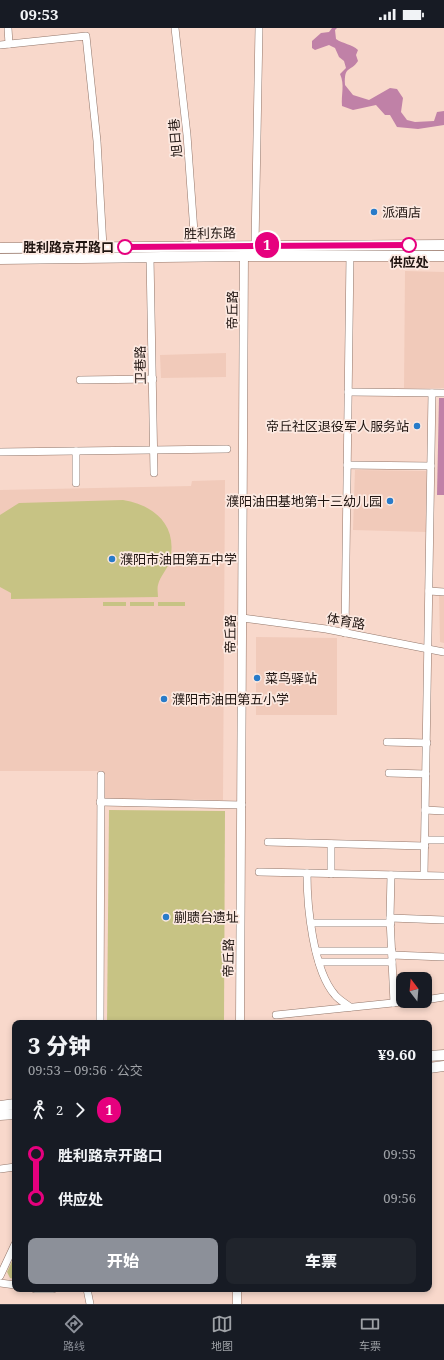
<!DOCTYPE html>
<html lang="zh">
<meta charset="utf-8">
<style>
body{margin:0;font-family:"Noto Serif","Noto Sans SC",serif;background:#20242c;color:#f1f3f6;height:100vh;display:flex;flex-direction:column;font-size:15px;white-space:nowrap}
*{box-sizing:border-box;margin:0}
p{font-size:13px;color:#9ea1a6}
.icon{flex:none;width:22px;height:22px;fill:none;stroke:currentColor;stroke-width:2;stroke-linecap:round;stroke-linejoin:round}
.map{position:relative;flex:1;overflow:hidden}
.drawer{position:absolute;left:12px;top:992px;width:420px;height:272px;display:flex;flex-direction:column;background:#171b24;border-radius:8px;box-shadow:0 2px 6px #0003}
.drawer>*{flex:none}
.badge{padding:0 8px;border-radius:13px;font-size:14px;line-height:26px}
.needle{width:26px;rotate:344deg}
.fabs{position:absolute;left:396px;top:944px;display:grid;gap:8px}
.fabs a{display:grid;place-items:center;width:36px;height:36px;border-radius:8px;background:#171b24;box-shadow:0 2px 6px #0003;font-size:20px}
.map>.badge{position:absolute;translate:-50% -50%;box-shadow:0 0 0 2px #fff}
.legs{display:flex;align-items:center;gap:6px;height:44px;padding:0 16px;font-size:13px}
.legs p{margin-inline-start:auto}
.overview{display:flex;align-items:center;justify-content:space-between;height:68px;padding:0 16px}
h1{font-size:22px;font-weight:800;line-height:30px}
.action{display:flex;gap:8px;margin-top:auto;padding:8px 16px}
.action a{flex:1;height:46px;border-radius:8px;background:#8c9099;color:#fff;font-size:16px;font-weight:800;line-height:46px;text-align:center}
.action a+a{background:#20242c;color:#f1f3f6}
ul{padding:0 16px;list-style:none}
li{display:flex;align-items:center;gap:14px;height:44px;font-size:15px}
li i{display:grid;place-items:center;width:6px;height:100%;margin:0 5px;background:currentColor}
li i::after{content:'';width:10px;height:10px;margin:-5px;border:3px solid;border-radius:50%;background:#171b24}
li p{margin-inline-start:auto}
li:first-child i{background:linear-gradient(#0000 50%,currentColor 0)}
li:last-child i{background:linear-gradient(currentColor 50%,#0000 0)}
.status{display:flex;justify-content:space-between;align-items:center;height:28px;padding:0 20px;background:#171b24;direction:ltr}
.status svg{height:11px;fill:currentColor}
.tabs{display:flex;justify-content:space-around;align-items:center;height:56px;border-top:1px solid #363941;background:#171b24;font-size:11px;color:#9ea1a6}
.tabs a{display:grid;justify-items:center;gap:2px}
.tabs .active{color:#8c9099}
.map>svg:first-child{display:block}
.built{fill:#f1caba}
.green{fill:#c7c384}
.water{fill:#c081a7}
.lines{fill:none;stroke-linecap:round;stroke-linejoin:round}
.pedestrian-tunnel{stroke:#cdb1a6;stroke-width:5;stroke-dasharray:5 2.5;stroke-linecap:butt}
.minor-casing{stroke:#92766a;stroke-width:8}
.tertiary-casing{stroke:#92766a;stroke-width:9}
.secondary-casing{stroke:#92766a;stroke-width:11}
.minor{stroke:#fff;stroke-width:7}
.tertiary{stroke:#fff;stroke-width:8}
.secondary{stroke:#fff;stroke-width:10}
.line-1-casing{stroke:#fff;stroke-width:9}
.line-1{stroke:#e6007e;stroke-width:6}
.poi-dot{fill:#287bc9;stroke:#fce9e1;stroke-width:1.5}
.stop-1-dot{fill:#fff;stroke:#e6007e;stroke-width:2}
.labels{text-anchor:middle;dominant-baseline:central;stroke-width:3.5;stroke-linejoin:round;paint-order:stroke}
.street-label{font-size:13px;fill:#201511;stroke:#fce9e1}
.poi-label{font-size:13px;fill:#201511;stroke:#fce9e1;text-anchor:start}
.stop-label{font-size:13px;font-weight:bold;fill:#201511;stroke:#fce9e1;text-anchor:end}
</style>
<div class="status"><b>09:53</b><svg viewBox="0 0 49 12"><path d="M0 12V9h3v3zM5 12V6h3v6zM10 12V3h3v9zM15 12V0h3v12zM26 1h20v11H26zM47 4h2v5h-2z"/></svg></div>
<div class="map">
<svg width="444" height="1276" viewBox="0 0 444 1276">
<rect width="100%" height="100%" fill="#f8d8cb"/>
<g class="built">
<polygon points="405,243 444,244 444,360 404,360"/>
<polygon points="226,325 226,349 161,350 160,327"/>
<polygon points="355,442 426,443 426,504 353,502"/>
<polygon points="225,452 223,772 103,771 103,743 0,743 0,462 191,458 192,453"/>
<polygon points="439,566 444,566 444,615 440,614"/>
<polygon points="256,609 337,610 337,687 256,687"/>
</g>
<g class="green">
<path d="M123,472C154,477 178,497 170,532C168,541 160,548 158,557C157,560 158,566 158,569L11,571V565L0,559V487L19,475Z"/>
<rect x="103" y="574" width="23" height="4"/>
<rect x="130" y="574" width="24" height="4"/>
<rect x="158" y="574" width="27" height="4"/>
<polygon points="109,782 225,783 224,995 107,995"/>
<polygon points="15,1227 15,1251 10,1250 7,1244"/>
</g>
<g class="water">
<path d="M332,0H337L335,2L336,11C343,16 352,16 358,22L356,27L358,33C350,45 344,37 345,57L353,67L369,72L390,60L397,61L403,70L401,84L407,92L415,94L434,93L437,84L444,83V97L418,101L397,99L390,87H385L376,77L353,82L342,78C341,66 345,57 340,46L346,40L344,33L339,29L335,20L329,17L315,22L312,20V13L321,5L329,4Z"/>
<polygon points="439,370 444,370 444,467 437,467"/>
</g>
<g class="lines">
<polyline class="pedestrian-tunnel" points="57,225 96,225"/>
<defs>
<g id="minor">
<polyline points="8,0 9,16"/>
<polyline points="175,0 187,107 195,218"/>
<polyline points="0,17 86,8 97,113 103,219"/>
<polyline points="255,217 259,0"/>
<polyline points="150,229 154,445"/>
<polyline points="80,352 153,351"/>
<polyline points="348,364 444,365"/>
<polyline points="76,423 76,455"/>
<polyline points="0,424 227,421"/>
<polyline points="347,437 431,438"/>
<polyline points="429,563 444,564"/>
<polyline points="242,590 326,601 444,624"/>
<polyline points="345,605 350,227"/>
<polyline points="387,714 427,715"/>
<polyline points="389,745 426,746"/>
<polyline points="100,774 242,777"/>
<polyline points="425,782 444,783"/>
<polyline points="425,812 444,812"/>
<polyline points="268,814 425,818"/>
<polyline points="331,816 331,846"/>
<polyline points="259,844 444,848"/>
<path d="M307,845C307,878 313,942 335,967C339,972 345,975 350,979"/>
<polyline points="391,847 390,890 394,975"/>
<polyline points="424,847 432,365"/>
<polyline points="390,890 444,892"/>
<polyline points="311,895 391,895"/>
<polyline points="316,923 392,923"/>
<polyline points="392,927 444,929"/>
<polyline points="319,934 392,934"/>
<polyline points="425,972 444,969"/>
<polyline points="276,987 412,973"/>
<polyline points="100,995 101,747"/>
<polyline points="0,1141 15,1139"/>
<polyline points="0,1248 15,1216"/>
<polyline points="0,1255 15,1257"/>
<polyline points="35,1261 53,1261"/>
<polyline points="87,1261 90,1276"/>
</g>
<g id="tertiary">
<polyline points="240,995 244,222"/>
<polyline points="237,1276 237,1261"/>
</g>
<g id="secondary">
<polyline points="0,220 444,217"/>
<polyline points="0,231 244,228 444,228"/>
<polyline points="429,1028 444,1027"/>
<polyline points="429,1040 444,1038"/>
<polyline points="0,1078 15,1076"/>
<polyline points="0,1087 15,1086"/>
</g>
</defs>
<use href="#minor" class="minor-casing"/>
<use href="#tertiary" class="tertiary-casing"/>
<use href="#secondary" class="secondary-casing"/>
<use href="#minor" class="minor"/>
<use href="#tertiary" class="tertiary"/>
<use href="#secondary" class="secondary"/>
</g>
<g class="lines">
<defs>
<polyline id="line-1" points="125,219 409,217"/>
</defs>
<use href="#line-1" class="line-1-casing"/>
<use href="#line-1" class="line-1"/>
</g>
<g class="poi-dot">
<circle cx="374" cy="184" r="4"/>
<circle cx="417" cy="398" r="4"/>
<circle cx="390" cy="473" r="4"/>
<circle cx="112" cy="531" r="4"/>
<circle cx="257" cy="650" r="4"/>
<circle cx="164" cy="671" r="4"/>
<circle cx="166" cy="889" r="4"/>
</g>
<g class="stop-1-dot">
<circle cx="409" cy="217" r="7"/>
<circle cx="125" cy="219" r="7"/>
</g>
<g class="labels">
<g class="street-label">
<text transform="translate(175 110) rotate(-95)">旭日巷</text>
<text transform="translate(210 205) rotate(-1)">胜利东路</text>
<text transform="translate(232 282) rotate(-90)">帝丘路</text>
<text transform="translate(140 337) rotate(-91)">卫巷路</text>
<text transform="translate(346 593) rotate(10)">体育路</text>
<text transform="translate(230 606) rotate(-90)">帝丘路</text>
<text transform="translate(228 930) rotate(-89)">帝丘路</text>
</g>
<g class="poi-label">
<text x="382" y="184">派酒店</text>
<text x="409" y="398" text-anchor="end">帝丘社区退役军人服务站</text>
<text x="382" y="473" text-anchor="end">濮阳油田基地第十三幼儿园</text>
<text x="120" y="531">濮阳市油田第五中学</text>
<text x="265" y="650">菜鸟驿站</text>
<text x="172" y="671">濮阳市油田第五小学</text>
<text x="174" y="889">蒯聩台遗址</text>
</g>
<g class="stop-label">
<text x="114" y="219">胜利路京开路口</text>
<text x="409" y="234" text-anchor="middle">供应处</text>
</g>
</g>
</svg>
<div class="fabs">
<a><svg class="needle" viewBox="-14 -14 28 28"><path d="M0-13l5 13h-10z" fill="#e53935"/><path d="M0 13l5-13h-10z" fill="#9ea1a6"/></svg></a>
</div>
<b class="badge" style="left:267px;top:217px;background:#e6007e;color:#fff">1</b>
<section class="drawer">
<div class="overview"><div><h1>3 分钟</h1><p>09:53 – 09:56 · 公交</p></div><b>¥9.60</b></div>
<div class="legs"><svg class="icon" aria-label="walk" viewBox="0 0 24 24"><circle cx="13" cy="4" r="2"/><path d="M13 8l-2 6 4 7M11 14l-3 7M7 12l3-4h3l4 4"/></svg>2<svg class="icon" aria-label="forward" viewBox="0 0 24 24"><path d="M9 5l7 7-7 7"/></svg><b class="badge" style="background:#e6007e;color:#fff">1</b></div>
<ul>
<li><i style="color:#e6007e"></i><b>胜利路京开路口</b><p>09:55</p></li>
<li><i style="color:#e6007e"></i><b>供应处</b><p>09:56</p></li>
</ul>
<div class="action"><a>开始</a><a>车票</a></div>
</section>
</div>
<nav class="tabs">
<a class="active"><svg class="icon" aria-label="directions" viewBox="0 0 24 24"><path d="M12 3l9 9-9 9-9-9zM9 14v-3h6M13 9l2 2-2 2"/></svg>路线</a>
<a><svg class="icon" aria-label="map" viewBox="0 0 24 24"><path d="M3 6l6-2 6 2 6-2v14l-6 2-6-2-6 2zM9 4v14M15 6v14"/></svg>地图</a>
<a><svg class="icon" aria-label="tickets" viewBox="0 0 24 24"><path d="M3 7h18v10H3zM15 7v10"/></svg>车票</a>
</nav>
